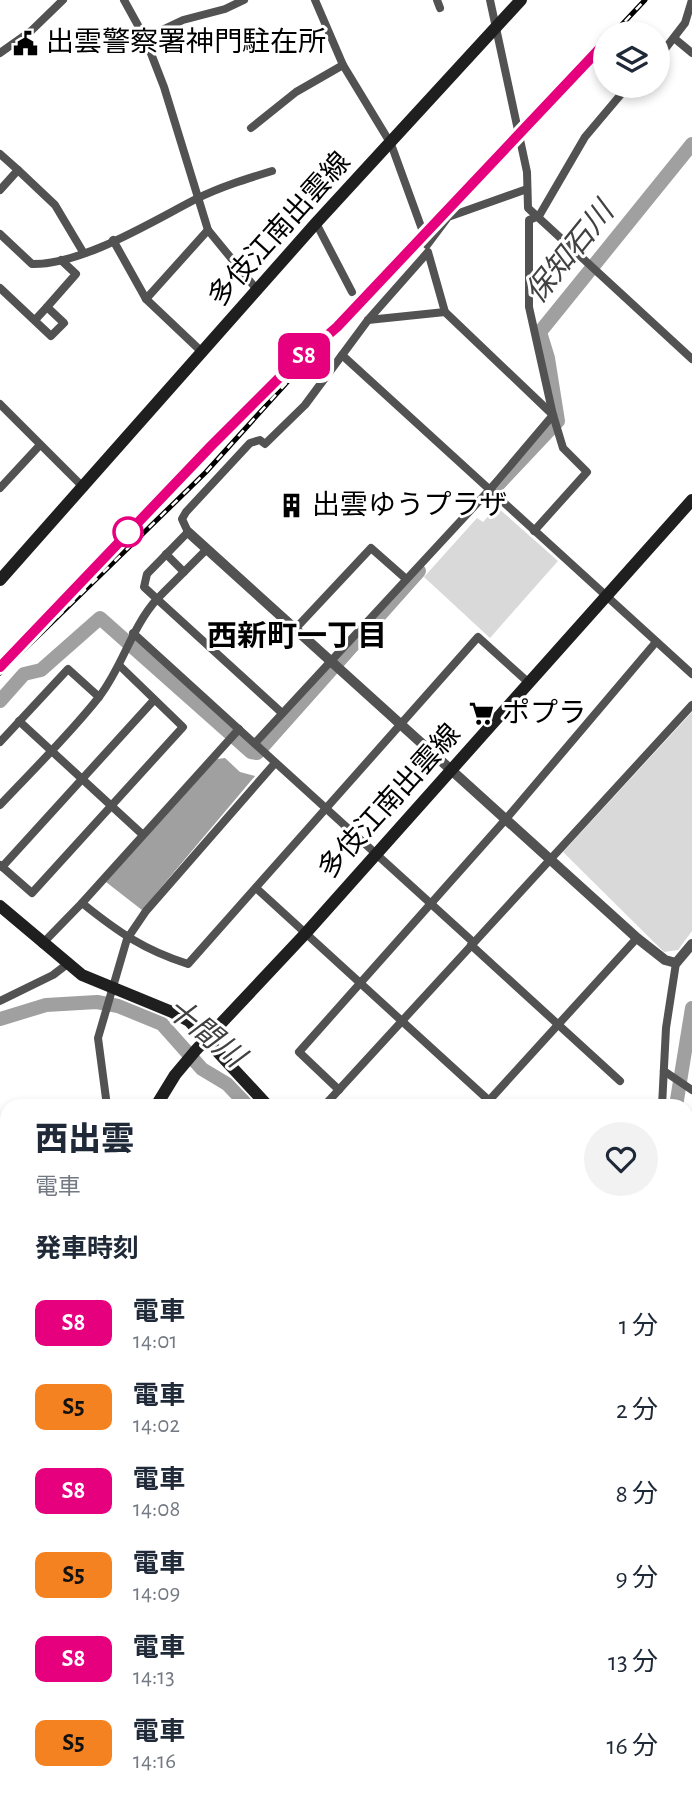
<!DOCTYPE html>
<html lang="ja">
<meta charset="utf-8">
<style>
body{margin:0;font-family:"Alegreya Sans","Noto Sans JP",sans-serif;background:#f2f2f3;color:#1f2937;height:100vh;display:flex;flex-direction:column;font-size:26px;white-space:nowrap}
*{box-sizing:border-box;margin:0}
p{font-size:23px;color:#747a83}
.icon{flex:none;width:38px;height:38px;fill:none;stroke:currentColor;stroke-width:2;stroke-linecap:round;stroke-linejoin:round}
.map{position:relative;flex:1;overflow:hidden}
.drawer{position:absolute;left:0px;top:1099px;width:693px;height:700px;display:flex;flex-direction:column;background:#fff;border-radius:21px 21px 0 0;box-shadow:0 4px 10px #0003}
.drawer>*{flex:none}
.badge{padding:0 14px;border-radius:10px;font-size:24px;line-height:46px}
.fabs{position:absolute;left:593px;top:21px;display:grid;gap:14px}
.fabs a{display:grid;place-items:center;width:77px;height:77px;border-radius:50%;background:#fff;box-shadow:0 4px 10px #0003;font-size:35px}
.map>.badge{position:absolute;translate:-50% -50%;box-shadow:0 0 0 4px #fff}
h2{padding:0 35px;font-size:26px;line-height:63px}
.round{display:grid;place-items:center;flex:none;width:74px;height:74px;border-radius:37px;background:#f2f2f3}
.headline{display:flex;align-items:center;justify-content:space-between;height:119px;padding:0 35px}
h1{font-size:33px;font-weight:800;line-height:52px}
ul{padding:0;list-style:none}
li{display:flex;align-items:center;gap:21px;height:84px;padding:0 35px}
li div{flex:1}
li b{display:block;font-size:26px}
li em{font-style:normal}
li .badge{min-width:77px;font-weight:700;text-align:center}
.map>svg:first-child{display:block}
.green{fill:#d9d9d9}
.water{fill:#a0a0a0}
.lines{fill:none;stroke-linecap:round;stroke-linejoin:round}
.river{stroke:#a0a0a0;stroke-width:14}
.motorway-casing{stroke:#dbdbdb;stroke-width:18}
.minor{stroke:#525252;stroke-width:8}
.tertiary{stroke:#525252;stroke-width:10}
.secondary{stroke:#1f1f1f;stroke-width:12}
.motorway{stroke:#000;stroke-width:16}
.rail-casing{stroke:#000;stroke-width:5}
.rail{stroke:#fff;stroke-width:2.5;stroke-dasharray:8;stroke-linecap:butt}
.line-casing{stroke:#fff;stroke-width:16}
.line{stroke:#e6007e;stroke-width:10}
.stop-dot{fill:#fff;stroke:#e6007e;stroke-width:3.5}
.labels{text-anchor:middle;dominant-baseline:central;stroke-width:6;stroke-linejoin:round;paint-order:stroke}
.poi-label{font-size:28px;fill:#000;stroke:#fff;text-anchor:start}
.street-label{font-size:28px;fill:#000;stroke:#fff}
.water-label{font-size:30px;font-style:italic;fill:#414141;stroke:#fff}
.neighbourhood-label{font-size:30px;font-weight:bold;fill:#000;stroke:#fff}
</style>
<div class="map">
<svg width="692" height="1799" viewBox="0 0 692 1799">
<rect width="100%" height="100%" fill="#fff"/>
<g class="green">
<polygon points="497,507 558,561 490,638 424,577 477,518 483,522"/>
<polygon points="692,712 692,931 678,950 664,952 563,852"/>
<polygon points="7,1401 7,1559 1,1545 0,1527 0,1403"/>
<polygon points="686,1587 692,1594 692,1799 448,1799 450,1792 686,1792"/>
<polygon points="7,1760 7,1792 180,1792 176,1799 0,1799 0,1766"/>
</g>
<polygon class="water" points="225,758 240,772 255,776 142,910 106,882 217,759"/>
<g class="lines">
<g class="river">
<polyline points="494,489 558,421 548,358 540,332 692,144"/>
<polyline points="0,701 24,674 41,670 100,618 251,752 257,753 419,571"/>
<polyline points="0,1019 46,1005 97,1002 118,1006 162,1024 202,1069 227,1084 248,1106"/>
<polyline points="676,1106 692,1008"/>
<polyline points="276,1799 277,1792"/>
</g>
<defs>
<g id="motorway">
<polyline points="686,1594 692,1593"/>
<polyline points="0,1688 7,1686"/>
<polyline points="0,1707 7,1702"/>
</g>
</defs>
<use href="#motorway" class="motorway-casing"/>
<g class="minor">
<polyline points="124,0 145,38 164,87 208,230 258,291"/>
<polyline points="315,0 343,65 391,144 427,243"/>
<polyline points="437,0 440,8"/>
<polyline points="490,0 527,172 528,208 692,359"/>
<polyline points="145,38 183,20 225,9 244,0"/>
<polyline points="674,38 692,53"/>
<polyline points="0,53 31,31 63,0"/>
<polyline points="658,58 685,23 692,0"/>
<polyline points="251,128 296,92 343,65"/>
<polyline points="0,154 18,170 0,190"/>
<polyline points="18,170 55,205 83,252"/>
<polyline points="316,223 352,292"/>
<path d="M0,234L32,264C82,265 151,222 196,199C220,187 246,179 272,171"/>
<polyline points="113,240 146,299 203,353"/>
<polyline points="427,245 448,217 527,189"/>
<polyline points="0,288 51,336 64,323 47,307 35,320"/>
<polyline points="146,299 208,230"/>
<polyline points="47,307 76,274 61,260"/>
<polyline points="368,320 445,312"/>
<polyline points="342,355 692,674"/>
<polyline points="0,404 84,488"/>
<polyline points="0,488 40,445"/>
<polyline points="534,531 587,472 563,448 553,415 529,307 529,220 539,216 585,137 628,86"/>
<polyline points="207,549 157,599 144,587 147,574 188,532 182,519 186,512 250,443 260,440 265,444 305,405 368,320 428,252 445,312 553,415"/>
<polyline points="166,554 184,572"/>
<polyline points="296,628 371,548 405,578"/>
<polyline points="133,633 473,942"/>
<polyline points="19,721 142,834"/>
<polyline points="0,742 68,669 99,697"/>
<polyline points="255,743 493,486 553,415"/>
<path d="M0,805C33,770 69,735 99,697C123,666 131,628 157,599L282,713"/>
<polyline points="0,865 32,893 183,727 120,666"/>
<polyline points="2,867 154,700"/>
<polyline points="256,888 495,1106"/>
<path d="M82,903C118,932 144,950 188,964L478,637L529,683"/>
<polyline points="42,944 82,903 239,729"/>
<polyline points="471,945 620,1081"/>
<polyline points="0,1001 53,975 66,965"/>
<polyline points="664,1071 692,1090"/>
<polyline points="339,1090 299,1052 506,819 656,642"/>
<polyline points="107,1106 98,1038 127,939 146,911 275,763"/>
<polyline points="324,1106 692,705"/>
<polyline points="484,1106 637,938"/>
<polyline points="662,1106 666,1028 676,963"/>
<polyline points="0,1191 7,1191"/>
<polyline points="686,1510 692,1517"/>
<polyline points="201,1799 203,1792"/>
</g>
<g class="tertiary">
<polyline points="188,532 637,938 665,960 676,963 692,944"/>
<polyline points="686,1405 692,1402"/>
</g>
<g class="secondary">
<polyline points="0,580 316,223 521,0"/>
<polyline points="0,906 82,975 172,1012 189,1021 268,1106"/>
<polyline points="156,1106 175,1075 196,1050 305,934 692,500"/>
<polyline points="0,1333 7,1328"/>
<polyline points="391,1799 392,1792"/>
</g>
<use href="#motorway" class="motorway"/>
<defs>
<g id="rail">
<polyline points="614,33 645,0"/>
<polyline points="63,602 292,366"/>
<polyline points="0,673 206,472 337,327 606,42"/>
</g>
</defs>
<use href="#rail" class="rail-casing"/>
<use href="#rail" class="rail"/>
</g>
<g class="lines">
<defs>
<polyline id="line" points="0,667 211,446 285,372 337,327 606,42"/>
</defs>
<use href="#line" class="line-casing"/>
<use href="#line" class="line"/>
</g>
<defs>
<symbol id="civic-bare" viewBox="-9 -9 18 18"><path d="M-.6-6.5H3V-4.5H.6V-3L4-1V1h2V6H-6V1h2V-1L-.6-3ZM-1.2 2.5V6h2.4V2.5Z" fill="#000" stroke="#fff" stroke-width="2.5" paint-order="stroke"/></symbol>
<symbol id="building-bare" viewBox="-9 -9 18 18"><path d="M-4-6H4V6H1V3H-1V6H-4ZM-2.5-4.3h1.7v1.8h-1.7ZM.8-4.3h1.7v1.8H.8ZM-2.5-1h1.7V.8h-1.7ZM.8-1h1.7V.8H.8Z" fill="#000" stroke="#fff" stroke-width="2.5" paint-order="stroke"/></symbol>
<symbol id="supermarket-bare" viewBox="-9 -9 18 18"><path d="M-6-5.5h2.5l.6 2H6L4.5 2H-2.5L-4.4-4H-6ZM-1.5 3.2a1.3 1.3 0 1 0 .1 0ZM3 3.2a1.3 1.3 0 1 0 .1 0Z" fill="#000" stroke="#fff" stroke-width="2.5" paint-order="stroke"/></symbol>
</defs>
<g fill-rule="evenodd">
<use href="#civic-bare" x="8" y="26" width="35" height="35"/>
<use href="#building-bare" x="274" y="488" width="35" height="35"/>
<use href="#supermarket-bare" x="464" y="696" width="35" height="35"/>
</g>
<circle class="stop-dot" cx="128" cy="532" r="14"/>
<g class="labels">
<g class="poi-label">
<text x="46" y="43">出雲警察署神門駐在所</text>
<text x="312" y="506">出雲ゆうプラザ</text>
<text x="502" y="714">ポプラ</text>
</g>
<g class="street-label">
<text transform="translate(280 230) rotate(-48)">多伎江南出雲線</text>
<text transform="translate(390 802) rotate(-48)">多伎江南出雲線</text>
</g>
<g class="water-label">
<text transform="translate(570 253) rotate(-51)">保知石川</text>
<text transform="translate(205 1033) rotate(39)">十間川</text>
</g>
<g class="neighbourhood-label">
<text x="297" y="637">西新町一丁目</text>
</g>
</g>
</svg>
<div class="fabs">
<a><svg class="icon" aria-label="layers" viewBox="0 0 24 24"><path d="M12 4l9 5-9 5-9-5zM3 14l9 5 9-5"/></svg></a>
</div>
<b class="badge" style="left:304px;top:356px;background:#e6007e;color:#fff">S8</b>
<section class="drawer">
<div class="headline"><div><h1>西出雲</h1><p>電車</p></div><a class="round"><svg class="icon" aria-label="heart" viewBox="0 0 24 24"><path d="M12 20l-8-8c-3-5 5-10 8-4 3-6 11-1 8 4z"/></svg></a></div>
<h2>発車時刻</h2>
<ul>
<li><span class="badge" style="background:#e6007e;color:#fff">S8</span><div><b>電車</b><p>14:01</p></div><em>1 分</em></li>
<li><span class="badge" style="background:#f58220;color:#111">S5</span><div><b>電車</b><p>14:02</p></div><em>2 分</em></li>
<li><span class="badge" style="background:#e6007e;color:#fff">S8</span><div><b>電車</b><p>14:08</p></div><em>8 分</em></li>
<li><span class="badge" style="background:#f58220;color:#111">S5</span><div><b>電車</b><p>14:09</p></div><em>9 分</em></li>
<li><span class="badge" style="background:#e6007e;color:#fff">S8</span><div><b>電車</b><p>14:13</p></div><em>13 分</em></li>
<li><span class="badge" style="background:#f58220;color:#111">S5</span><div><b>電車</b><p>14:16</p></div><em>16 分</em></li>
</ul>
</section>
</div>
